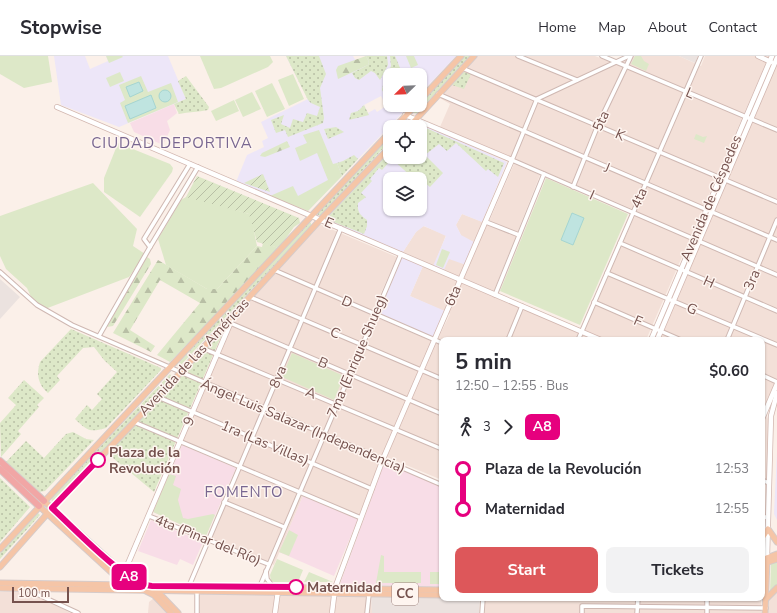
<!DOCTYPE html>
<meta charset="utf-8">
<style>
body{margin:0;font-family:"Nunito Sans",sans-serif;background:#f2f2f3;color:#2b2b33;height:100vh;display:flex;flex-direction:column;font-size:15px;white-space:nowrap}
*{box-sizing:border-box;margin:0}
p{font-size:13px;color:#7c7c81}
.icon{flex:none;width:22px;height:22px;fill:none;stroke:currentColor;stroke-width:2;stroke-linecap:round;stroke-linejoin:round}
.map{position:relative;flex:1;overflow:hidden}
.panel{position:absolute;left:439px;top:281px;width:326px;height:264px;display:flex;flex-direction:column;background:#fff;border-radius:8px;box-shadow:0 1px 3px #0004}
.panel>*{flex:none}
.badge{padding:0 8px;border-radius:6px;font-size:14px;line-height:26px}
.needle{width:26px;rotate:247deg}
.fabs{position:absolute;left:383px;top:12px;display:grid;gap:8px}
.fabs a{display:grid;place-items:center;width:44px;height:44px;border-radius:8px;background:#fff;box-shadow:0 1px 3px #0004;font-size:20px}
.scale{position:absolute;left:12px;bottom:10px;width:57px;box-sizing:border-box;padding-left:4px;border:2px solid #75524e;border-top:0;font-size:11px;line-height:14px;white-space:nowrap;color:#75524e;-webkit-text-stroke:3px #fef5f0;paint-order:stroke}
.map>.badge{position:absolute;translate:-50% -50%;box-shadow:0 0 0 2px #fff}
.legs{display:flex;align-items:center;gap:6px;height:44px;padding:0 16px;font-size:13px}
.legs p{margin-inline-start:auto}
.summary{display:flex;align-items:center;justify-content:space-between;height:68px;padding:0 16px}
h1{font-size:22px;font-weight:700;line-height:30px}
.action{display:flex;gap:8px;margin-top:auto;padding:8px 16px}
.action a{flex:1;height:46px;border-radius:8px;background:#dd575a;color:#fff;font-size:16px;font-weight:700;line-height:46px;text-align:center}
.action a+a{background:#f2f2f3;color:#2b2b33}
ul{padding:0 16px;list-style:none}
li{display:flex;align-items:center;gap:14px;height:40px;font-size:15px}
li i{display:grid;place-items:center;width:6px;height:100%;margin:0 5px;background:currentColor}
li i::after{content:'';width:10px;height:10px;margin:-5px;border:3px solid;border-radius:50%;background:#fff}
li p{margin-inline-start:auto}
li:first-child i{background:linear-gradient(#0000 50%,currentColor 0)}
li:last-child i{background:linear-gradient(currentColor 50%,#0000 0)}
header{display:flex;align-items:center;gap:24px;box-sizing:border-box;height:56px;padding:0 20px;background:#fff;border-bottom:1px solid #e1e1e2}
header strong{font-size:19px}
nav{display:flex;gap:22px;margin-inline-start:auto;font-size:14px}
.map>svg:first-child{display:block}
.residential{fill:#f3e0d8}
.industrial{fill:#ebe2df}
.education{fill:#ede6f8;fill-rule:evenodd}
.medical{fill:#f8dde7}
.grass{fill:url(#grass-dots)}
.forest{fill:url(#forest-firs)}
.park{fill:#dde8c8}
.garden{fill:url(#garden-furrows)}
.water{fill:#bfe4e0;stroke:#a5d5d1}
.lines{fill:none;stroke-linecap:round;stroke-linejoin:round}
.street-casing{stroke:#cfb8b2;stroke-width:5.5}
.secondary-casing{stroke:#d2b7b0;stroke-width:6}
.primary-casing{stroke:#d6cbca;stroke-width:7}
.highway-casing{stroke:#d6cbca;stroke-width:8}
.street{stroke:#fff;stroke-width:3.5}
.secondary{stroke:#fff;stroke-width:4.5}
.primary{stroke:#f5c5a7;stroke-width:5}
.highway{stroke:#f1a6a5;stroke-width:6}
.line-1-casing{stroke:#fff;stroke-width:9}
.line-1{stroke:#e6007e;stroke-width:6}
.stop-1-dot{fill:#fff;stroke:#e6007e;stroke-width:2}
.labels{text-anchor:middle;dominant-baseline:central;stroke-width:3;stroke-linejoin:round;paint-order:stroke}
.shield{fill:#fef5f0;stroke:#9e837f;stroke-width:1}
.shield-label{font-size:13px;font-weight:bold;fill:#75524e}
.street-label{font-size:14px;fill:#75524e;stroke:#fef5f0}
.stop-label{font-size:14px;font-weight:bold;fill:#75524e;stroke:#fef5f0;text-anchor:start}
.neighbourhood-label{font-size:15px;letter-spacing:1px;fill:#786690;stroke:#fef5f0}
</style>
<header>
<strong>Stopwise</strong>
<nav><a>Home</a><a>Map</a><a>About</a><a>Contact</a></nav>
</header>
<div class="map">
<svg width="777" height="557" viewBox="0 0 777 557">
<defs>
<pattern id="grass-dots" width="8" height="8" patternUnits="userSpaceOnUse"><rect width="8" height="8" fill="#dde8c8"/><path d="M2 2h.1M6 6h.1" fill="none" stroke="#b8bfa5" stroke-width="1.8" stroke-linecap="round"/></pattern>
<pattern id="forest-firs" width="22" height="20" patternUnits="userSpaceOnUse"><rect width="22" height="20" fill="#dde8c8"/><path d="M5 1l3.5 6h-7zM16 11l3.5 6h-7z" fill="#b8bfa5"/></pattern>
<pattern id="garden-furrows" width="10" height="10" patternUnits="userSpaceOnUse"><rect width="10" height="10" fill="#dde8c8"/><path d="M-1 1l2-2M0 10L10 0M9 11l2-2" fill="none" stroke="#b8bfa5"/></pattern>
</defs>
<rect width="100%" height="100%" fill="#fbf0e9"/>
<g class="residential">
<polygon points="476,0 595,0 617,9 634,0 679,0 701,10 705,0 769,0 646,284 606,284 584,274 637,155 440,71 450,48 438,41"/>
<polygon points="777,8 777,323 764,351 768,363 766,476 762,480 762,284 659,284"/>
<polygon points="514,108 540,119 492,240 595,284 442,284 442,424 382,399 358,463 303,440 274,509 211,483 240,412 182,386 235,260 319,168 397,201 371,259 436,287 450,258 410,240 423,210 432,209 403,196 416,176 423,170 446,179 434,210 449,203 461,179 456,169 462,158 488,168"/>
<polygon points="777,532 777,557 768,557 769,540"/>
<polygon points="23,535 63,553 70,557 0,557 0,536"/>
<polygon points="198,538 371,540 372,557 198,557"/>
<polygon points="154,542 168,557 148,557 149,546"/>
<rect x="485" y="542" width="276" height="15"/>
</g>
<g class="industrial">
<polygon points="679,0 698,0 695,7"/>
<polygon points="0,223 20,241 0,263"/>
<polygon points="371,540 480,542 479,557 372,557"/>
</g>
<g class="education">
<polygon points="54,0 85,0 90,13 108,5 106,0 168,0 186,43 119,71 61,49"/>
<path d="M286,0H353L356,5L367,0H456L420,38V19H390V49H410L308,155L236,126L247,99L264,91L262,85L268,82L261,66L308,43ZM381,40L386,50L377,56L375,53L368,57L364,49Z"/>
<path d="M412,69H424L507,106L482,166L462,158L456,169L461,179L474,186L466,209L449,203L444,214L433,210L446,180L424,170L416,176L403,196L322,163L390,92V101H420V71H410ZM390,123H420V153H390Z"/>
<polygon points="402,201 423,210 410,240 445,255 434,281 378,258"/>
<polygon points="777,396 777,464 774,458"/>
</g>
<g class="medical">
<polygon points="174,48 177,57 167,65 170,74 163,89 134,76 130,67"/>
<polygon points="182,389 236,412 206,480 153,456"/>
<polygon points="385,405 442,431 442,531 340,528"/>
<polygon points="303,440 358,463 334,520 279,496"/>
<polygon points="151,464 203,486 193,509 180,503 177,509 138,495"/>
</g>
<g class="grass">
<polygon points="286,0 319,0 326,18 320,32 324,62 323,67 288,81 285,74 276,77 271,64 284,59 281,68 290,72 293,63 303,66 307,57 317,60 320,51 311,47 308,44"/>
<polygon points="366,0 387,0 388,9 380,24 375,17 371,15 359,24 355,22 352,17 368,9 369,6"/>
<polygon points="390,0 395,0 403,19 394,19 389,15 391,10"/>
<polygon points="464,0 470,0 417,57 414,57 413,55"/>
<polygon points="464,16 471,18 464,33 452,29"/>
<path d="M186,20L209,51L208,54C198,56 189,56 179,58L174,48L186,43L178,25Z"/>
<polygon points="384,24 390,26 390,48 382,34"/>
<polygon points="364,49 369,59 349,64 351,57 358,55"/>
<polygon points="336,71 344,76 328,83 324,73"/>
<path d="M420,71H424L504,107L498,121L488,113L486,115L456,87L447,95L439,88L425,99L443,117L430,131L418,121L414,123L392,103L382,114L379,112L370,123L372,125L361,137L366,141L358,147C357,156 360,159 367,164V170L364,178L326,163L390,96V101H420Z"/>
<polygon points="390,79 390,85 321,159 318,159 317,156"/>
<polygon points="354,99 358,103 342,120 337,107 343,105"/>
<polygon points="308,166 311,167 311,170 180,310 176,310"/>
<polygon points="226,269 154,436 107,397"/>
<path d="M71,273L161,312V314L106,372C89,377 87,374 75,363L87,349L92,354L102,343L97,338L117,316L104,304L94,291L83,292L57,320L60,324L48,337C38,329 36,318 40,306Z"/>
<polygon points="170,318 172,321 55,446 52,446 51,442"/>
<polygon points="24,324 44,342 37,349 39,351 18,375 21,378 1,401 0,367 16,349 8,342"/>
<polygon points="73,376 86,383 94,384 45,435 39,436 6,406 26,385 44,402 66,378"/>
<polygon points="0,422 30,451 0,486"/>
<polygon points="38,457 40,459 0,503 0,497"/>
</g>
<g class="forest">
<polygon points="366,0 369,6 368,9 338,23 336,14 338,10"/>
<polygon points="287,85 290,91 265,101 260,100 262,97"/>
<polygon points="263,187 279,192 170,306 157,299 200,247 160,224 130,274 155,290 151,296 113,277 158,204 207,233 217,233 257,190 262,191"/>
<polygon points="147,201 150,203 151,208 113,270 107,271"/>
</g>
<g class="park">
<polygon points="0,0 48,0 52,26 24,32 0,18"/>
<polygon points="106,0 122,0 123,1 109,7"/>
<polygon points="200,0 270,0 273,6 268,11 221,32 214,33"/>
<polygon points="406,0 414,0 418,9 411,12"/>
<polygon points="635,0 641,0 644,5 649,8 646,15 631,8"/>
<polygon points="120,16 124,25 110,31 106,22"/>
<polygon points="293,18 304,43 289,50 278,24"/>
<polygon points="141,20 148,36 171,27 178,46 128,67 120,47 125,44 119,29"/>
<polygon points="272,27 285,53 267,61 255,35"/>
<polygon points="252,36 261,53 243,61 235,44"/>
<polygon points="234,44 239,55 216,65 211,55"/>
<polygon points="319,74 333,108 337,107 342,120 308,155 270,140 293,130 298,140 328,124 317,97 300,105 295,92 307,87 303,79"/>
<polygon points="696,78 703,81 707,80 704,87 694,83"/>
<polygon points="118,87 170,108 173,112 172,116 140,161 104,136 104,122"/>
<polygon points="546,122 628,158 580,269 500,235"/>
<polygon points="93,127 137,173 133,190 145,198 129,221 45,253 32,243 27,232 6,213 0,200 0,160"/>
<polygon points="186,141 192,141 249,158 251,160 257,190 217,233 207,233 166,209 158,183 181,144"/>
<polygon points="442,193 450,196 443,212 436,209"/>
<polygon points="292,297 344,320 334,344 282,321"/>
<polygon points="169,418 176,420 173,429 181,433 178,444 183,462 188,463 213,458 215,459 206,480 153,456"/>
<polygon points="289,474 298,479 289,500 279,496"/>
<polygon points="381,499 384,500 384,516 421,516 421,527 376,527"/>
<polygon points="277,503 303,514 298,526 274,526 271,525 270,519"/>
<polygon points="777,505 777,530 770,537 771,508"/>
<polygon points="309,516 333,526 304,526"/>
<rect x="430" y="516" width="12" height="12"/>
</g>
<g class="garden">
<polygon points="263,118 270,136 244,127"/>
<polygon points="197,120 299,162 300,167 294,171 279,192 257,186 249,158 186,141"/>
</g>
<g class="water">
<polygon points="139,26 143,35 130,41 126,31"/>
<circle cx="165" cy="40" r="6"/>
<polygon points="151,39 156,52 130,63 125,50"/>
<polygon points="572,157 584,162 573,189 561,184"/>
</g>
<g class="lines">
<defs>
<g id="street">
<polyline points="518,0 577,24"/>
<polyline points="602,0 777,74"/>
<polyline points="629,0 537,43 512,104 777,219"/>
<polyline points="462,12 777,146"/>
<polyline points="438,38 777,184"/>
<polyline points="190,108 144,183 150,191 198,111"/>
<polyline points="573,131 598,69 631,0"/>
<polyline points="486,166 519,179"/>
<polyline points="620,187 777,255"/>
<polyline points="274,214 442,287"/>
<polyline points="0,216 37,249 72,269 442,429"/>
<polyline points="607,217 777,289"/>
<polyline points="495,239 544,118"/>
<polyline points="250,241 442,323"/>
<polyline points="594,246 681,284"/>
<polyline points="228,266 442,358"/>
<polyline points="99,280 150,191"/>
<polyline points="508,284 522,250"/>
<polyline points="578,284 701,0"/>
<polyline points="727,284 777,164"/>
<polyline points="202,292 442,393"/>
<polyline points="762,319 777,326"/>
<polyline points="158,341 372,433"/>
<polyline points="134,366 361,462"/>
<polyline points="762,424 769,427"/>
<polyline points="224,446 284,471"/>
<polyline points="149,460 268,508"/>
<polyline points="762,460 768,462"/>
<polyline points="266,515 267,523 273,531"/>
<polyline points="189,530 341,172"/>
<polyline points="260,530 401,198"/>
<polyline points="28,534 78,557"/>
<polyline points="197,557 197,535"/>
<polyline points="367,557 369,538"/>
<polyline points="482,557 483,542"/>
<polyline points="582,557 582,550 766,552"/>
<polyline points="637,557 638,542"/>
<polyline points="707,557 707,542"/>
</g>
<g id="secondary">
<polyline points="758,0 771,6"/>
<polyline points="57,51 601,284"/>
<polyline points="651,284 772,0"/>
<polyline points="657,284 777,2"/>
<polyline points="762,363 777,328"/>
<polyline points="767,502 771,360 777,337"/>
<polyline points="124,517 233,261"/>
<polyline points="275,557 278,535"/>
<polyline points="332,557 335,532 383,403 512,104 405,59"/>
</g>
<g id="primary">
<polyline points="420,44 461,0"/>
<polyline points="395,71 416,49"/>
<polyline points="409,71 474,0"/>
<polyline points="44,445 124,517 146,530"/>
<polyline points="39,450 112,517 132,529"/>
<polyline points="762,482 768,473 777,486"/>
<polyline points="0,493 390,76"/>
<polyline points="762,504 777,498"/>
<polyline points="762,508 777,503"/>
<polyline points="0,511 55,449 158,341 320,164 390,91"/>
<polyline points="0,527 442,534"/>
<polyline points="0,532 442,539"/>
<polyline points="146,535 154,539 171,557"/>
<polyline points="157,535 178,557"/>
<polyline points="766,543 777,532"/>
<polyline points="765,557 767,502"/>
</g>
<g id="highway">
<polyline points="0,405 44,445"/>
<polyline points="0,413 39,450"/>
</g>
</defs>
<use href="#street" class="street-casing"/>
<use href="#secondary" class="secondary-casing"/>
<use href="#primary" class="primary-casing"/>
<use href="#highway" class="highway-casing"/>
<use href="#street" class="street"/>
<use href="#secondary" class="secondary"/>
<use href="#primary" class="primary"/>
<use href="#highway" class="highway"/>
</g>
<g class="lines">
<defs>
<path id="line-1" d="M98,404L52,452C73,471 127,529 152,530L296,531"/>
</defs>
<use href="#line-1" class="line-1-casing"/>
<use href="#line-1" class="line-1"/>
</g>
<g class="stop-1-dot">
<circle cx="98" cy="404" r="7"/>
<circle cx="296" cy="531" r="7"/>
</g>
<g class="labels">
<rect class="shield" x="392" y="527" width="26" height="22" rx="3"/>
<g class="shield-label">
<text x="405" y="538">CC</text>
</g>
<g class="street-label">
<text transform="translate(690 37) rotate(23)">L</text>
<text transform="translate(601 65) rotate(-65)">5ta</text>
<text transform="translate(620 79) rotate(24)">K</text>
<text transform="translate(607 112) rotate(22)">J</text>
<text transform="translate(592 139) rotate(24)">I</text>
<text transform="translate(639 142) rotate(-66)">4ta</text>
<text transform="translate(711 142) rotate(-67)">Avenida de Céspedes</text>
<text transform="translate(329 167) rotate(23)">E</text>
<text transform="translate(752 224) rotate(-67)">3ra</text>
<text transform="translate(709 226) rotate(24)">H</text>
<text transform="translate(453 240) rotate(-67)">6ta</text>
<text transform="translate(347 246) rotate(23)">D</text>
<text transform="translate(692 253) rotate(24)">G</text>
<text transform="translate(638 265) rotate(23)">F</text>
<text transform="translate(335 277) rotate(23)">C</text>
<text transform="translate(357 300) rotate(-67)">7ma (Enrique Shueg)</text>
<text transform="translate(194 301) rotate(-47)">Avenida de las Américas</text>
<text transform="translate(323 307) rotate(23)">B</text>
<text transform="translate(278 321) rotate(-67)">8va</text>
<text transform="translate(311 337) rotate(22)">A</text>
<text transform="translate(189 365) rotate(-67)">9</text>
<text transform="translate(303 370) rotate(23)">Ángel Luis Salazar (Independencia)</text>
<text transform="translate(265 387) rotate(23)">1ra (Las Villas)</text>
<text transform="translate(208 484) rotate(22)">4ta (Pinar del Río)</text>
</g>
<g class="stop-label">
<text x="109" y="396">Plaza de la<tspan x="109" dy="16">Revolución</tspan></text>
<text x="307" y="531">Maternidad</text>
</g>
<g class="neighbourhood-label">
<text x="172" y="87">CIUDAD DEPORTIVA</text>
<text x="244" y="436">FOMENTO</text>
</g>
</g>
</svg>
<div class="fabs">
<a><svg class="needle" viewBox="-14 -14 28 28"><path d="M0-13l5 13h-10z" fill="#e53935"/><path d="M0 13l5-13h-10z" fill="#7c7c81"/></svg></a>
<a><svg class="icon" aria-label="locate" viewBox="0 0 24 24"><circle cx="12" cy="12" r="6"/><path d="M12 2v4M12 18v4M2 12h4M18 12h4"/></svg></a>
<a><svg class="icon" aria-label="layers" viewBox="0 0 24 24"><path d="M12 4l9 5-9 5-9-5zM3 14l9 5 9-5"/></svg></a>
</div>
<div class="scale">100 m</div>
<b class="badge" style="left:129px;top:521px;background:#e6007e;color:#fff">A8</b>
<section class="panel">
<div class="summary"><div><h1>5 min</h1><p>12:50 – 12:55 · Bus</p></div><b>$0.60</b></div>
<div class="legs"><svg class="icon" aria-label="walk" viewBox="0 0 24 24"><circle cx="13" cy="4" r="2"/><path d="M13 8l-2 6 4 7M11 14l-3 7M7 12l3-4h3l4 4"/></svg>3<svg class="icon" aria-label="forward" viewBox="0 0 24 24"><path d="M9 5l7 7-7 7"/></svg><b class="badge" style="background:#e6007e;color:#fff">A8</b></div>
<ul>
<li><i style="color:#e6007e"></i><b>Plaza de la Revolución</b><p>12:53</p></li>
<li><i style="color:#e6007e"></i><b>Maternidad</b><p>12:55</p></li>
</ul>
<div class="action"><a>Start</a><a>Tickets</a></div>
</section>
</div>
